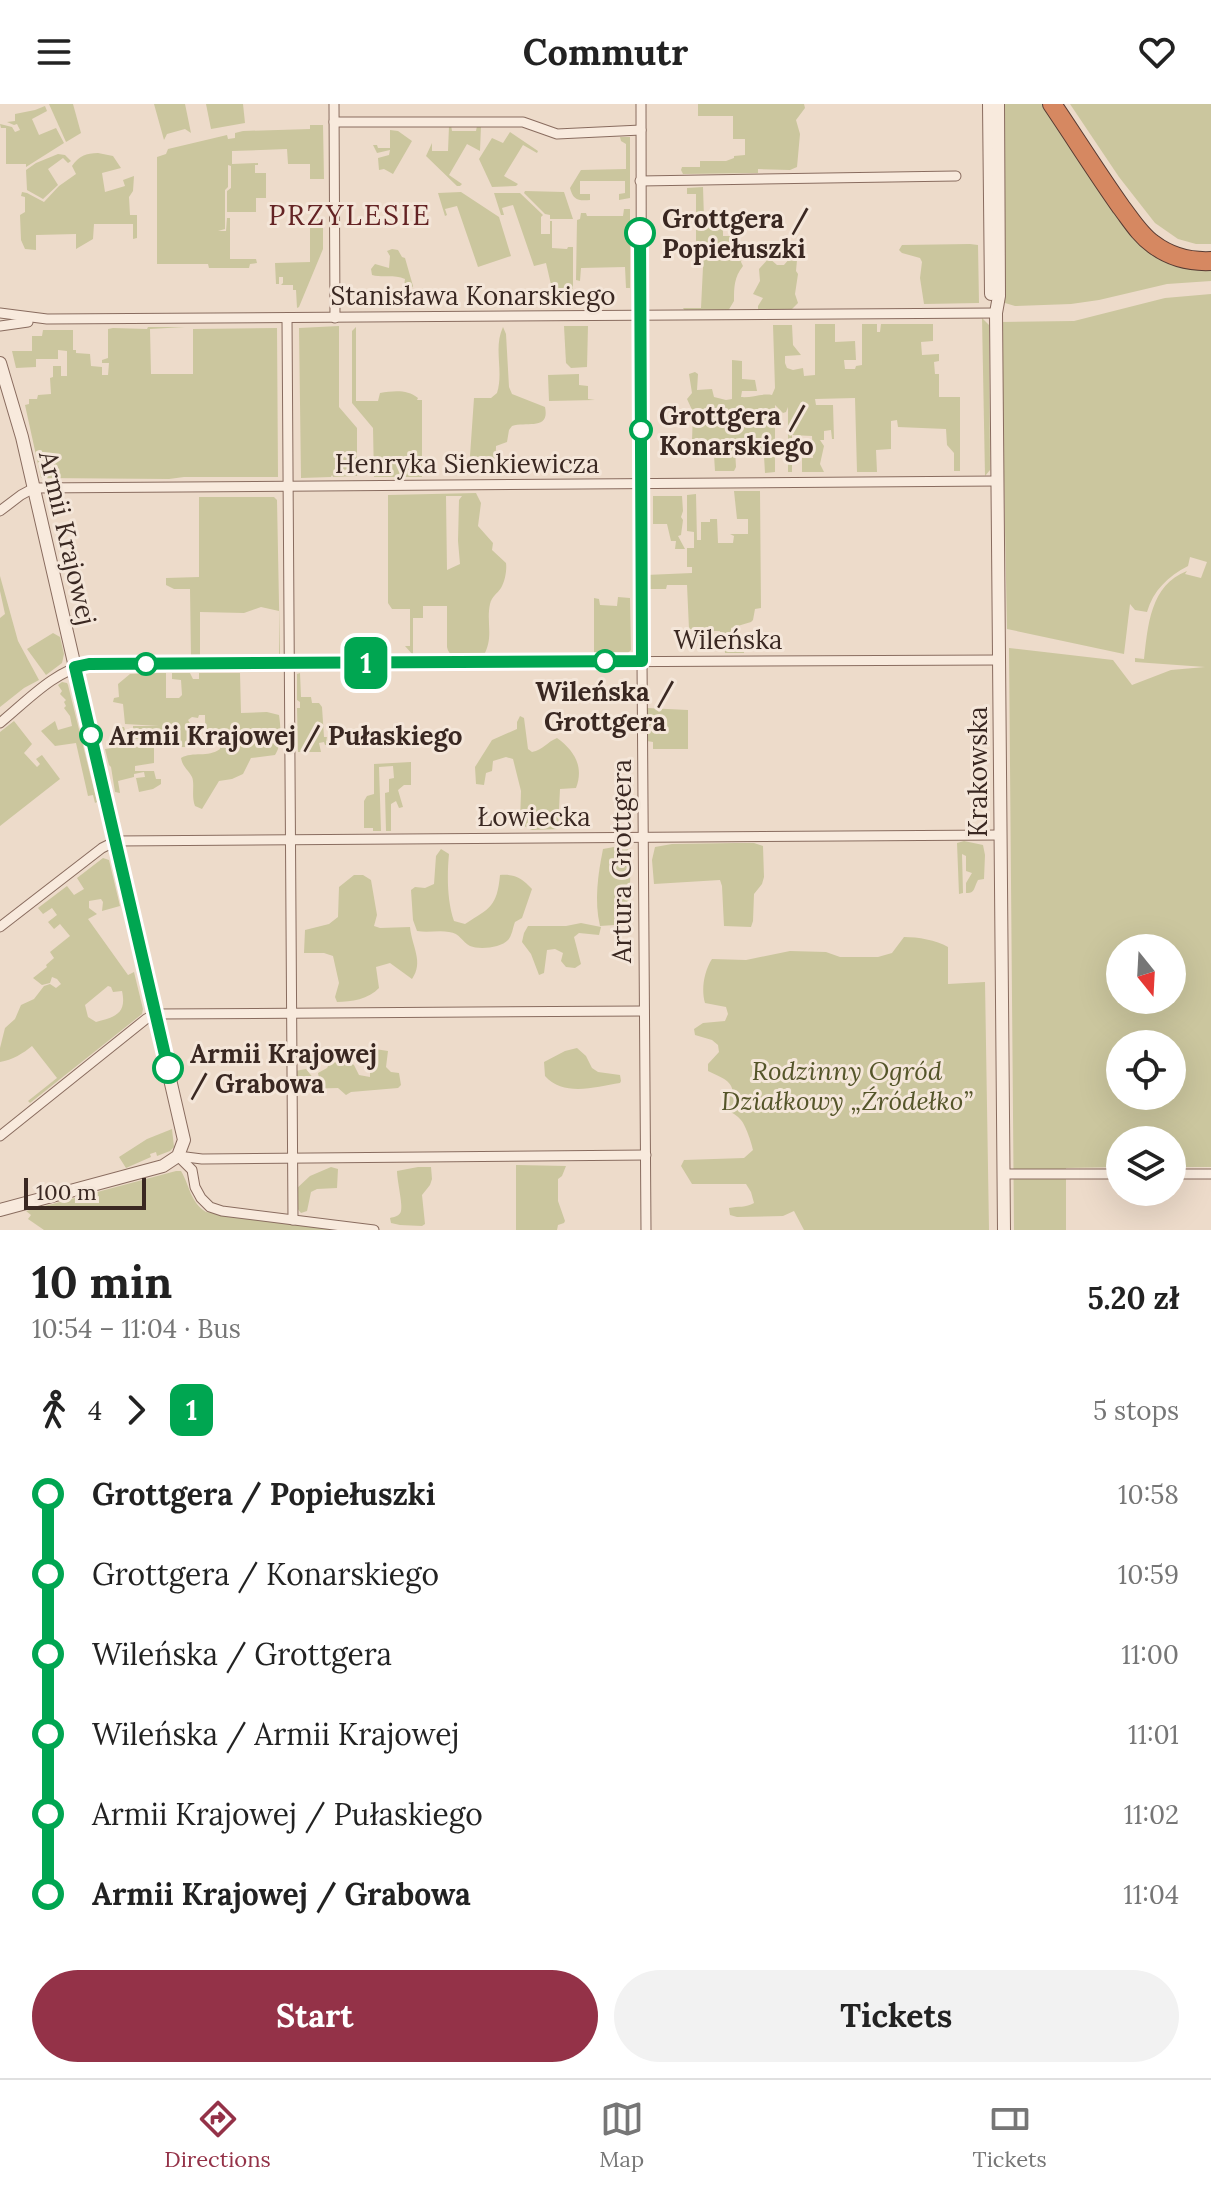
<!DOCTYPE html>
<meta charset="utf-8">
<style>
body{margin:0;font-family:Lora,serif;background:#f2f2f2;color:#222;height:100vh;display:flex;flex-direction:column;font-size:30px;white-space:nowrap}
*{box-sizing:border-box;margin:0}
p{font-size:26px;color:#767676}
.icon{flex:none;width:44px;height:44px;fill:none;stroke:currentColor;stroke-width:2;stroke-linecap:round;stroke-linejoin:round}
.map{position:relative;height:1126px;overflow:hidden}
.side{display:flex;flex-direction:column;background:#fff;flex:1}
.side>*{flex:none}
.badge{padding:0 16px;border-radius:12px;font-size:28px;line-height:52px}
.needle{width:52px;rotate:162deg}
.tools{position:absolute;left:1106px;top:830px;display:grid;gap:16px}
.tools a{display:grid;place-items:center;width:80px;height:80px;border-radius:50%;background:#fff;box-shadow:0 8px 32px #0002;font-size:40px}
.scale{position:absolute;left:24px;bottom:20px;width:122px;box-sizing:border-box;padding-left:8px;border:4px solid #3a2822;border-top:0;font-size:22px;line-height:28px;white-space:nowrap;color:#3a2822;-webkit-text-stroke:6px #f4e6d9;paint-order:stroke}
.map>.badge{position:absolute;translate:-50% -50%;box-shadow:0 0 0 4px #fff}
.legs{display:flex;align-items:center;gap:12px;height:88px;padding:0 32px;font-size:26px}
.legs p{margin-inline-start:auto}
.summary{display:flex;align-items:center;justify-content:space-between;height:136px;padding:0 32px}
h1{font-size:44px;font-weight:800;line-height:60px}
.action{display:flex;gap:16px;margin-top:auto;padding:16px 32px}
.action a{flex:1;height:92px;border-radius:48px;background:#943248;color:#fff;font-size:32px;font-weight:800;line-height:92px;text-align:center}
.action a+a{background:#f2f2f2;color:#222}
ul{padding:0 32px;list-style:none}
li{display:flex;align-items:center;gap:28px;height:80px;font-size:30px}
li i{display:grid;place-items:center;width:12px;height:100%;margin:0 10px;background:currentColor}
li i::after{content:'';width:20px;height:20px;margin:-10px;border:6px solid;border-radius:50%;background:#fff}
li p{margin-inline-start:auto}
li:first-child i{background:linear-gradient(#0000 50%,currentColor 0)}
li:last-child i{background:linear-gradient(currentColor 50%,#0000 0)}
header{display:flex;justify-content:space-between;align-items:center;height:104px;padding:0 32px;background:#fff;font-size:36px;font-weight:800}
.tabs{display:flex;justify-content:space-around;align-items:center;height:112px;border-top:2px solid #e0e0e0;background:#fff;font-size:22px;color:#767676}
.tabs a{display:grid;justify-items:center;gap:4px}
.tabs .current{color:#943248}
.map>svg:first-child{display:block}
.green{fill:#cbc69e;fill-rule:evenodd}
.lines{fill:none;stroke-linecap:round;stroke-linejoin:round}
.minor-casing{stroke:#896c5f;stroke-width:11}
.tertiary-casing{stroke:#896c5f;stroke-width:14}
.motorway-casing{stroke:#573b33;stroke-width:20}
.minor{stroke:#f8eadd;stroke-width:9}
.tertiary{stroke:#f8eadd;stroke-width:12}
.motorway{stroke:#d68861;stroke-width:18}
.line-1-casing{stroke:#fff;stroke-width:18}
.line-1{stroke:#00a651;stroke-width:12}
.stop-1-dot{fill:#fff;stroke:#00a651;stroke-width:4}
.labels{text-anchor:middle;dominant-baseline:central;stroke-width:6;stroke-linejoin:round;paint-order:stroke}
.stop-label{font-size:26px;font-weight:bold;fill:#3a2822;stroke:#f4e6d9;text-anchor:start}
.street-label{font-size:26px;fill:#3a2822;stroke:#f4e6d9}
.park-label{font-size:26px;font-style:italic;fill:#545529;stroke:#f4e6d9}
.neighbourhood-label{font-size:28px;letter-spacing:2px;fill:#642324;stroke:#f4e6d9}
</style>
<header><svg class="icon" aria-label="menu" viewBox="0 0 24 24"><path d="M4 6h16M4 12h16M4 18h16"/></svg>Commutr<svg class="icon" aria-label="heart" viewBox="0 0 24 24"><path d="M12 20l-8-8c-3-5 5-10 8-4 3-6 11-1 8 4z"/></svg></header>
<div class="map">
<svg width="1211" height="1126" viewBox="0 0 1211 1126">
<rect width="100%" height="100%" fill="#eddbca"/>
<g class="green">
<polygon points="49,0 73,0 81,29 66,38"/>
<polygon points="154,0 185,0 191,29 185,25 167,30 164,36"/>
<polygon points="206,0 243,0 245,19 211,25"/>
<polygon points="698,0 804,0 805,4 796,16 800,30 797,63 790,66 758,65 758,69 683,70 681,66 682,63 700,63 700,57 726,57 734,54 734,52 745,51 745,35 733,35 733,12 698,12"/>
<polygon points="1000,0 1048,0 1134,129 1211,162 1211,177 1167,180 1099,196 1071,200 1015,202 1005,199"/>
<polygon points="1070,0 1211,0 1211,140 1196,140 1178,135 1155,119 1119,73"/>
<polygon points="45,2 47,7 32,15 39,31 56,24 64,39 26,63 26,60 6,60 6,24 1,24 0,20 12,23 15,28 20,26 17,20 14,21 7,18 15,17 15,10 35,6"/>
<polygon points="310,21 323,21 324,75 310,75 310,60 288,60 287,45 232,47 232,60 258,59 258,61 255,61 255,69 266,69 266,94 256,94 256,108 227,108 227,87 231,84 231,62 228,61 228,83 225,86 225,125 218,127 226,127 227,114 230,114 230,155 256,155 257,159 250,160 249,164 209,164 208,160 157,160 157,53 166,50 168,45 227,31 228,35 235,34 235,29 243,27 310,25"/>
<polygon points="451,21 452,27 476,27 477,22 481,22 480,47 467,40 449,71 462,80 460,82 457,82 426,52 432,39 432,47 448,47 449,22"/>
<polygon points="390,26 398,27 412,37 393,70 384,65 379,66 378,54 389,51 390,46 377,49 373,41 377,41 378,44 390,44"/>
<polygon points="510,28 538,47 537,49 523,41 504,72 518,80 516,82 492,83 479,55 492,34 503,39"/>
<path d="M620,33H630V94L619,96V90L625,89V77H580V90H590V96C578,97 573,96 570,84L581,66L626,65V40L621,37Z"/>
<path d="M98,49L113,52L121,64L102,69L105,88L125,82L123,76L134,72L133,87L129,93L130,111H137V134L133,135V120H94L93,135L76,145V130L36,131V146L25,145L21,136L20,111L25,108V93L21,92L22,88L27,89L44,98L59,82L76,70L72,62C79,52 86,49 98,49Z"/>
<polygon points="58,50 65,51 71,57 68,59 63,54 48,65 58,81 43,95 27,86 26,66 36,59"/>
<path d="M703,83L704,115H717V118H723V132H730L731,140L741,142L743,146L741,158L743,162C734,173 734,184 734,197L728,207H685L683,204H701L704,143H696V90H687V84Z"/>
<polygon points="525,87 564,88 573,115 550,115 550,111 545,110 524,89"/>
<polygon points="461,88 499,113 511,152 478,163 457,102 445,105 447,111 445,112 438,89"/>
<polygon points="494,89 520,89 543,111 541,113 541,130 550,130 550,117 552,117 552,144 567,145 568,143 573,143 573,185 552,185 546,159 534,162 513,101 502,104 504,111 501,111"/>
<polygon points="624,105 630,105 630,184 626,184 625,163 581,164 580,177 576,176 577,116 580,115 581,109 586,109 587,112 623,112"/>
<polygon points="323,114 323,145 299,203 297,204 296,186 293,186 293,181 281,181 283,179 283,173 279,173 279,180 276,180 275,159 310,158 310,115"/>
<polygon points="970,140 978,141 979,199 924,200 920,174 922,158 920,154 902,149 899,146 902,141"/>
<path d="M392,145L398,146L402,153L405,154L413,182L410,187L404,183L405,175C394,170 383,174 372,171L371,165L375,160L389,164L390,152L387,147Z"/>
<polygon points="795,148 797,156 796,167 798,170 795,190 798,199 791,206 758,206 758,202 763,194 753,190 760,177 759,165 769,154 777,161 784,161"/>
<path d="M1211,190V1063H1172V1036H1120V1063L1066,1064V1126H1014L1009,544L1113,556L1132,581L1171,566L1205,563L1135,558V554L1144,555C1148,522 1150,481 1187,467L1185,470L1201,474L1207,458L1190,453L1188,462C1168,472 1153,487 1147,508L1135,506L1130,500L1124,550L1007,525L1001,218L1074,217L1165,194ZM1120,844H1172V896H1120ZM1120,940H1172V992H1120Z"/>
<polygon points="982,214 989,221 990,366 985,372"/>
<path d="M815,220H835V238L855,237L856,256H844L845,265H855L856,262L862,261V220H877V228H880L881,220H933V237L921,238L922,251L939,250V257L934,258L935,270H939V293H960V367H954V349L947,341L946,325L898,323L897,316L891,317V345L876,346L877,368H857L855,294L815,295L816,301H833L834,335H832L831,326L824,327V336H820L824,342L820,360L824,368H802V354H813L812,332L792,331V368H788V303L786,308L783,309L775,301V368L765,369L764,352L754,338L747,344L735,345L736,363L734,367H715L714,351L710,348V340L692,336L693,308L687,295L692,289L689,270L695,268L698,270L697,286L712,285L714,293L726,296L732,295V256L742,257V275L755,276L757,287H742L741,293C752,294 762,289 772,291L775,284L773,221H792L793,241L801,251L785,252V259L787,264L793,266L803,264L804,272L815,271Z"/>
<polygon points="339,222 339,303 357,324 357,372 333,373 332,371 331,373 301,374 299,224"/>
<polygon points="564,222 588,222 587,263 571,264 566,259"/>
<polygon points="148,223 185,223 150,225 151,270 193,270 193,225 277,224 278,373 184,373 169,375 41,374 25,301 29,300 29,295 37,295 38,291 51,290 50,274 53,273 53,262 61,262 61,272 67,272 67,247 58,246 58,255 36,255 36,263 16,264 12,247 32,247 32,232 42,232 43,226 73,226 73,246 76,246 76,249 90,250 91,262 102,263 102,271 108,271 109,259 102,259 102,256 108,254 108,225 113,224 147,225"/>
<path d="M356,223V297H378L380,289C393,287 407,285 418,294L417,296H422V373H374L373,324L352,299V227Z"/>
<path d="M503,223L506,230L509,283L512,290L545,303C550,327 527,317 512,322L509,326L507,338L496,342C496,357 492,368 475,365L470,352L474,294H491L497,289C504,267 493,244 503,223Z"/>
<polygon points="579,270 579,281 588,282 588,295 595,296 549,297 548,271"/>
<polygon points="734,387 760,387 761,504 755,505 753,516 751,518 731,524 732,542 744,543 744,549 725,549 725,544 720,544 720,527 710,527 709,524 704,524 704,526 689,525 687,481 667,481 666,485 646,485 646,471 692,469 692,463 687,463 687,444 694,444 694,428 687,427 687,391 696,390 697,436 701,436 701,418 710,418 710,415 717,415 718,439 733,439 734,432 730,430 748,430 748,415 737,415"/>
<path d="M476,389L481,399L478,422L493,439L492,446L506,459C507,466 505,477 501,484C497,490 492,492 490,500C486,519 494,532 484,551C472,553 450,559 447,543V502H423V514H413V551L405,542H410V505H392L388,499V391ZM446,392H462L459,396L458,437L460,460L447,466Z"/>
<polygon points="653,392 682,392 683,407 681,413 683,416 681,431 678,432 685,445 675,445 676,437 671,437 667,420 653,420"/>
<polygon points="199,393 274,393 277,396 280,551 277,556 252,555 252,553 276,553 279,550 279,507 261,503 244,509 200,508 200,553 191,553 190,485 174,485 166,481 166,474 199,473"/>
<polygon points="0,472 18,537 39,576 24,584 0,603 0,514 5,510 0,487"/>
<polygon points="618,493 630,494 631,546 627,550 594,550 594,494 599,495 600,501 617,502"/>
<polygon points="53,529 60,533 64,550 62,559 46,571 27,545"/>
<path d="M160,569H166V594H179L182,591L181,576L172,575V569H190L193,575H199V569H240L241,609L267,608L279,611C281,625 282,640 275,651L251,654L243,670L232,675L219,677L202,705L195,702C191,692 195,680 192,673C188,665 183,664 181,654C193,647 208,654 220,645L219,638C207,623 205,632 205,611H199L198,614L192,613L188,616L191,621L193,643H168L162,640V644H154V659L135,662V667H154L156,675H161V680L153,685L139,688L136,674L145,673L144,668L134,670V673L118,677L120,689L115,688L111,663L109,661L105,645L147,639L149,643L153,642L152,627H149V630L145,631L144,634L122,637L120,623H124L125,626L133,625V622H159L125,620L123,600L113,598L114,594L119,593L118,580L130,570Z"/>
<polygon points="300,569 301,593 311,593 312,599 319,599 322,603 324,633 327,633 326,638 330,638 330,641 325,641 324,638 319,639 321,648 298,648 297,604 300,604 300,598 297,596 297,570"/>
<polygon points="62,578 67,579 68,581 97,698 95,699 93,691 88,692 76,639 55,642 41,627 55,617 58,626 72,622 70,612 64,604 66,602 64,598 66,596 60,590 62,587 58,581"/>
<polygon points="647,604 688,606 688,645 653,645 653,638 647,637"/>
<path d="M520,612L524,614L528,645L532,648C543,646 547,638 557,634C575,647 584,663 576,684L560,685L558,725L532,726L520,720L521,687L513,655L506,653L493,657L492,667L486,669L484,681L476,680L475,663L492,636L517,625V618Z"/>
<polygon points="14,617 32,640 24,649 37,663 40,660 36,655 42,651 60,675 0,722 0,628"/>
<polygon points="411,658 411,681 404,681 398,686 403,703 399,704 396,697 391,700 391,727 386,727 385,689 389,688 389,675 394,674 393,662 379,663 381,727 373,727 373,724 364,724 364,697 367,692 374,690 374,660"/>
<path d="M964,737L983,741L985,751L984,775L978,776C974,783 975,790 966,789V779L972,769L966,767V752L962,750L963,789L959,790L957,739Z"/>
<polygon points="735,739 754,739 763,742 764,773 762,780 754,790 753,817 751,823 724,822 722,782 720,776 654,780 652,756 655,743 672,740"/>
<path d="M614,743L631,745L629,820L600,822C594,797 598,770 603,745Z"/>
<path d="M441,745L449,750C447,771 447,797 454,817L465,820C490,804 497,803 500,771C515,770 522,774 532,785L522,814L515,818C513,823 512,832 508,836C501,844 479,846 470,842C462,838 460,829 449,828C439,826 428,829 417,827L413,816L411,786L415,783L425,784L434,780L436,752Z"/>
<path d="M103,754L109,756L120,802L102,807L103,798L101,795L89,797V804L97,810L88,815L128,871L134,868L143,905L142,910L30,999L28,997L57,974L32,942C24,949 12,956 0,958V944L5,924L15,915L21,901L34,895L44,882L50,880L56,884L61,880L57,875L52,873L50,879L42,881L33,874L47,863L46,861L54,854L50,848L70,832L60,820L54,825L48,818L57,811L52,804L43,810L38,804L67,782L74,791L84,785L77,774ZM108,882L111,883L113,888L122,887C127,910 115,913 96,918L88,913L85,901Z"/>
<path d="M354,771H363L371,776L377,811L374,822L380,824L410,823C412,843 424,858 412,875L390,859L376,863L379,884C369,895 351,898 337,898L335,893L339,879L333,852L324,849H304L305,826L329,820L338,813L339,783Z"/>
<polygon points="581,819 601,823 599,831 579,829 574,833 581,860 575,864 566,863 561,857 563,849 555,845 547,846 544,869 539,871 531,850 522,838 524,829 528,822 566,822"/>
<path d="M904,833C918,833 936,836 948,843V880L985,878L989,1126H804L794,1107L783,1112L737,1113L730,1111L729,1104C738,1102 746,1104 754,1099L751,1088L746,1080H692L681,1062L684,1056L744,1054L753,1046C752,1040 745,1019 740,1015C736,1010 729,1008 724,1002L726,995L733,989C732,975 719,973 708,967V960L719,948L718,941L712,936L695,931L694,925L703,919L725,917L728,910L726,903L705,899C701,886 704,867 712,855L746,856L790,847L826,848L840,853H878L892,849Z"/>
<path d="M577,944L586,952L592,964L598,968L620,971L621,977L620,979C595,983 564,993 545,972L544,958L565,947Z"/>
<polygon points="375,945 388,947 386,963 391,968 399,969 401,981 398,984 351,988 346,991 338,984 301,985 297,983 295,967 306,965 314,975 319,974 318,969 327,964 331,957 337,959 342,953 354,961 359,971 370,973 370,952"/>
<polygon points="172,1025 174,1043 170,1047 157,1052 156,1048 150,1050 151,1053 126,1064 119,1053 147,1035"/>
<polygon points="516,1061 566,1062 562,1072 558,1075 558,1097 565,1117 564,1119 558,1121 557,1126 516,1126"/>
<polygon points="331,1063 338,1065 337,1084 317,1085 311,1088 307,1107 301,1109 297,1104 295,1086 310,1072"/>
<path d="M418,1063H431L432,1075L430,1081L422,1091L425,1120L422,1122L400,1121L391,1119L390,1114C394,1113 400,1112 401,1107C403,1101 397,1076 397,1067Z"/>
<path d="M176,1067H181C190,1082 190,1098 206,1108L355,1126H44L28,1115L31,1111L26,1107Z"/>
</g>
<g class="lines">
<defs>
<g id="minor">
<polyline points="334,0 335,214"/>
<polyline points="641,0 642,557 646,1126"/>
<polyline points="334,18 523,18 557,30 641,26"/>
<polyline points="640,77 956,72"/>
<polyline points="0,209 47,215 996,209"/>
<polyline points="287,214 293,1116"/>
<polyline points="0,222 28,218"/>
<polyline points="0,407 21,391 34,384 997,377"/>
<path d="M0,619C26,598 55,566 89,560L998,556"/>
<polyline points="0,823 102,744 116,737 1000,731"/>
<polyline points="0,1032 146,915 155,910 644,907"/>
<polyline points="178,1052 202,1055 646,1051"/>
<polyline points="178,1052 192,1066 195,1083 201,1094 210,1103 222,1107 374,1126"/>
<polyline points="1003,1070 1120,1070"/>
<polyline points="1172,1070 1211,1070"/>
</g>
<g id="tertiary">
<polyline points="989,0 991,190"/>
<polyline points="998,0 999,192 996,209 1004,1126"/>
<polyline points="0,259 22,333 184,1036 178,1052 163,1062 0,1106"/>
</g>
<path id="motorway" d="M1052,0C1075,34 1097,69 1121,103C1131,116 1140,131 1153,140C1170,153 1190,158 1211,157"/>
</defs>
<use href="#minor" class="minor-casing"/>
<use href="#tertiary" class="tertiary-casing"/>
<use href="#motorway" class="motorway-casing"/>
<use href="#minor" class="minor"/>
<use href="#tertiary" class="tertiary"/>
<use href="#motorway" class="motorway"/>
</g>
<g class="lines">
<defs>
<polyline id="line-1" points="168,964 75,563 89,560 642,557 640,129"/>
</defs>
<use href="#line-1" class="line-1-casing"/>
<use href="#line-1" class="line-1"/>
</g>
<g class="stop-1-dot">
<circle cx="640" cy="129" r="14"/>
<circle cx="641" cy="326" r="10"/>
<circle cx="605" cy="557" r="10"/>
<circle cx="146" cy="560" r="10"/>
<circle cx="91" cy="631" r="10"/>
<circle cx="168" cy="964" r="14"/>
</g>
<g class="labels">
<g class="stop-label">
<text x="662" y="114">Grottgera /<tspan x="662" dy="30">Popiełuszki</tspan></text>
<text x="659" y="311">Grottgera /<tspan x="659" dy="30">Konarskiego</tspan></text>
<text x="605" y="587" text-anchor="middle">Wileńska /<tspan x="605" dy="30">Grottgera</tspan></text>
<text x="109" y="631">Armii Krajowej / Pułaskiego</text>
<text x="190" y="949">Armii Krajowej<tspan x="190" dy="30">/ Grabowa</tspan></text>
</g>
<g class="street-label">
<text x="473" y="191">Stanisława Konarskiego</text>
<text x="467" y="359">Henryka Sienkiewicza</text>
<text transform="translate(68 434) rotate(77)">Armii Krajowej</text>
<text x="728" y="535">Wileńska</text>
<text transform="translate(977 668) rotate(-90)">Krakowska</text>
<text x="534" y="712">Łowiecka</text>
<text transform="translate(621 757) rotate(-90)">Artura Grottgera</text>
</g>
<g class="park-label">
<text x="847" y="966">Rodzinny Ogród<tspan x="847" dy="30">Działkowy „Źródełko”</tspan></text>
</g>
<g class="neighbourhood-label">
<text x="350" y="111">PRZYLESIE</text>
</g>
</g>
</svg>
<div class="tools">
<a><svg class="needle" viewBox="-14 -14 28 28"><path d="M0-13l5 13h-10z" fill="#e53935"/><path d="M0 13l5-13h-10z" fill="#767676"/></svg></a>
<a><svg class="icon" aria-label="locate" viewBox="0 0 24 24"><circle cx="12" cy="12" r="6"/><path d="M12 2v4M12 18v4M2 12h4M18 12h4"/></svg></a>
<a><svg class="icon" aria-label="layers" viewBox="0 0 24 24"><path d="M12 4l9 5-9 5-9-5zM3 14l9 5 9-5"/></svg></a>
</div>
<div class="scale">100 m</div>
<b class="badge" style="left:366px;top:559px;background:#00a651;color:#fff">1</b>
</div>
<section class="side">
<div class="summary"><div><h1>10 min</h1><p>10:54 – 11:04 · Bus</p></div><b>5.20 zł</b></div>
<div class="legs"><svg class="icon" aria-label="walk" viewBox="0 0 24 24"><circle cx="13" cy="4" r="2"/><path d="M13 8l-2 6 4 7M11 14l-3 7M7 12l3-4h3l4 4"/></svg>4<svg class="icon" aria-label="forward" viewBox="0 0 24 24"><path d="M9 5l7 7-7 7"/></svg><b class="badge" style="background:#00a651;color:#fff">1</b><p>5 stops</p></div>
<ul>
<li><i style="color:#00a651"></i><b>Grottgera / Popiełuszki</b><p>10:58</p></li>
<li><i style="color:#00a651"></i><span>Grottgera / Konarskiego</span><p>10:59</p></li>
<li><i style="color:#00a651"></i><span>Wileńska / Grottgera</span><p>11:00</p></li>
<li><i style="color:#00a651"></i><span>Wileńska / Armii Krajowej</span><p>11:01</p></li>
<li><i style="color:#00a651"></i><span>Armii Krajowej / Pułaskiego</span><p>11:02</p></li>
<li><i style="color:#00a651"></i><b>Armii Krajowej / Grabowa</b><p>11:04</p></li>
</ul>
<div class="action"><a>Start</a><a>Tickets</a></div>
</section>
<nav class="tabs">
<a class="current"><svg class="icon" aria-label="directions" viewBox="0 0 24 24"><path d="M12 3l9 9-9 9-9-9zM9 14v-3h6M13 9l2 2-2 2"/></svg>Directions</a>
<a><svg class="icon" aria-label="map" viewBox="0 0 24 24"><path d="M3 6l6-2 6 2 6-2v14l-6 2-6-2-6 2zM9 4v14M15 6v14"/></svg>Map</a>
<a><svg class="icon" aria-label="tickets" viewBox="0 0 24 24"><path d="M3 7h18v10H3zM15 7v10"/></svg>Tickets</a>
</nav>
